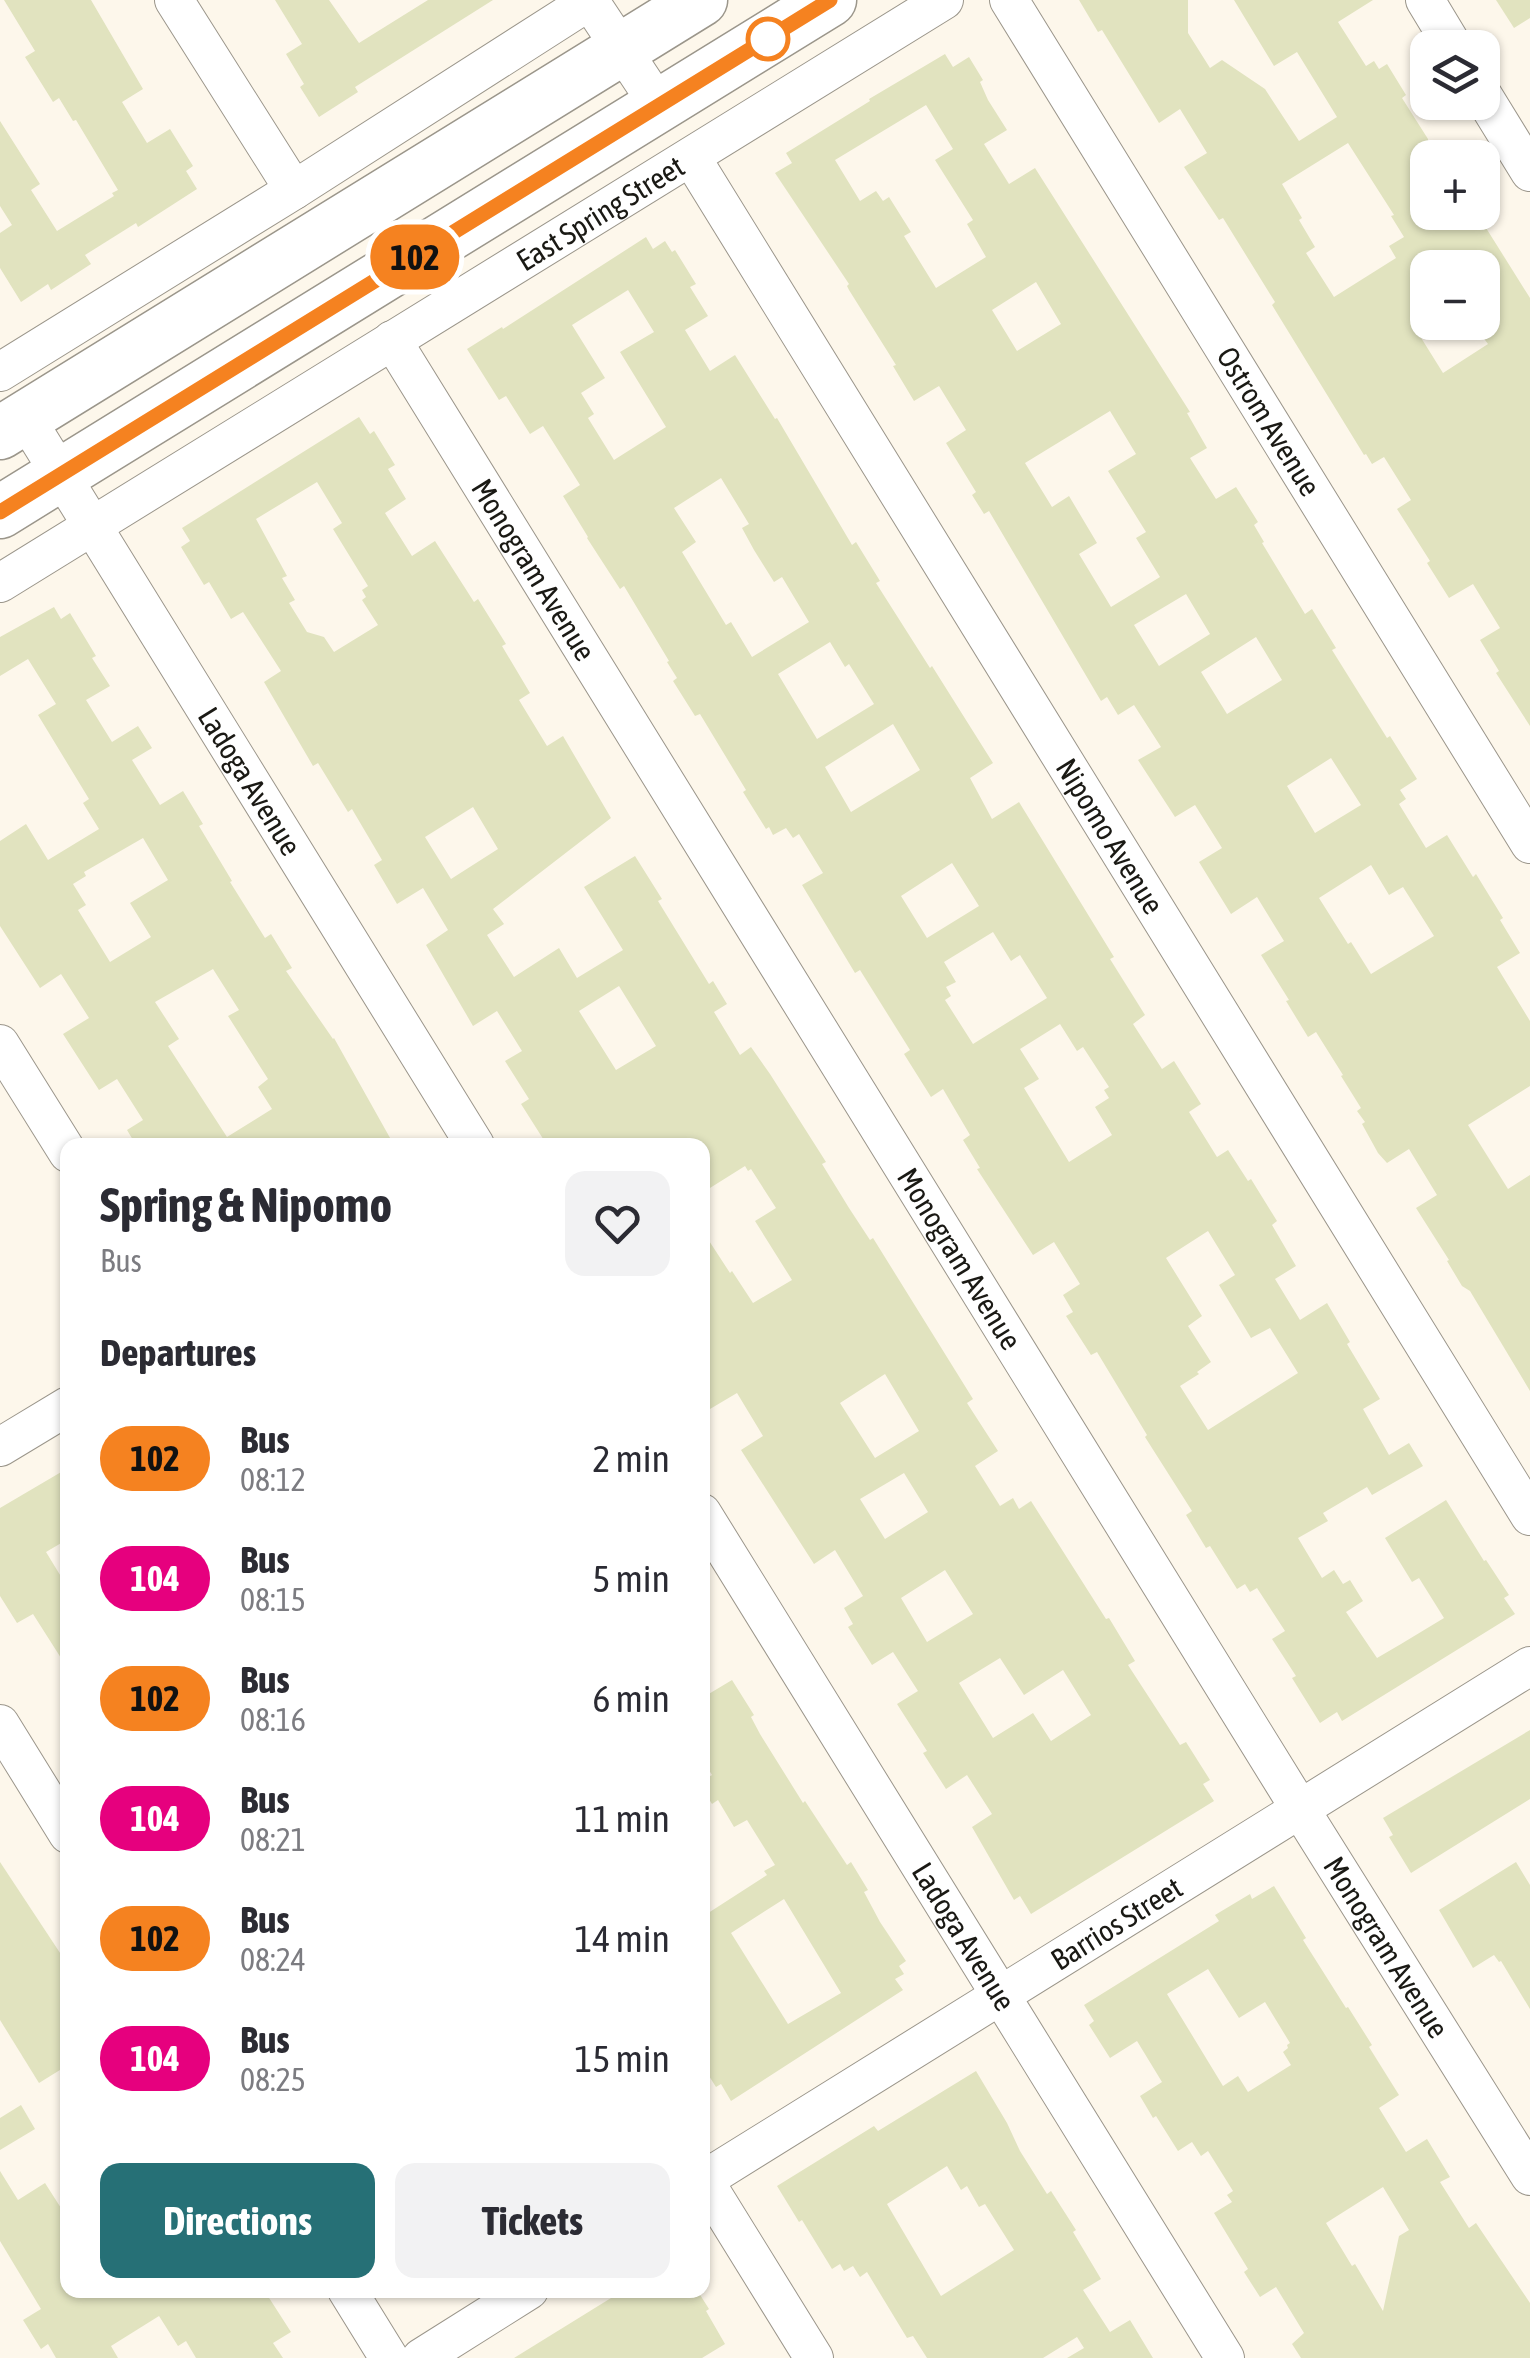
<!DOCTYPE html>
<meta charset="utf-8">
<style>
body{margin:0;font-family:"Asap Condensed",sans-serif;background:#f2f2f3;color:#2b2b33;height:100vh;display:flex;flex-direction:column;font-size:38px;white-space:nowrap}
*{box-sizing:border-box;margin:0}
p{font-size:32px;color:#7c7c81}
.icon{flex:none;width:55px;height:55px;fill:none;stroke:currentColor;stroke-width:2;stroke-linecap:round;stroke-linejoin:round}
.map{position:relative;flex:1;overflow:hidden}
.sheet{position:absolute;left:60px;top:1138px;width:650px;height:1160px;display:flex;flex-direction:column;background:#fff;border-radius:20px;box-shadow:0 2px 8px #0004}
.sheet>*{flex:none}
.badge{padding:0 20px;border-radius:32px;font-size:35px;line-height:65px}
.controls{position:absolute;left:1410px;top:30px;display:grid;gap:20px}
.controls a{display:grid;place-items:center;width:90px;height:90px;border-radius:20px;background:#fff;box-shadow:0 2px 8px #0004;font-size:50px}
.map>.badge{position:absolute;translate:-50% -50%;box-shadow:0 0 0 5px #fff}
h2{padding:0 40px;font-size:38px;line-height:90px}
.round{display:grid;place-items:center;flex:none;width:105px;height:105px;border-radius:20px;background:#f2f2f3}
.head{display:flex;align-items:center;justify-content:space-between;height:170px;padding:0 40px}
h1{font-size:48px;font-weight:700;line-height:75px}
.primary-button{display:flex;gap:20px;margin-top:auto;padding:20px 40px}
.primary-button a{flex:1;height:115px;border-radius:20px;background:#267076;color:#fff;font-size:40px;font-weight:700;line-height:115px;text-align:center}
.primary-button a+a{background:#f2f2f3;color:#2b2b33}
ul{padding:0;list-style:none}
li{display:flex;align-items:center;gap:30px;height:120px;padding:0 40px}
li div{flex:1}
li b{display:block;font-size:38px}
li em{font-style:normal}
li .badge{min-width:110px;font-weight:700;text-align:center}
.map>svg:first-child{display:block}
.building{fill:#e1e3bf;fill-rule:evenodd}
.lines{fill:none;stroke-linecap:round;stroke-linejoin:round}
.minor-casing{stroke:#9b968b;stroke-width:40}
.secondary-casing{stroke:#9b968b;stroke-width:55}
.minor{stroke:#fff;stroke-width:38}
.secondary{stroke:#fff;stroke-width:52}
.line-casing{stroke:#fff;stroke-width:22}
.line{stroke:#f58220;stroke-width:15}
.stop-dot{fill:#fff;stroke:#f58220;stroke-width:5}
.labels{text-anchor:middle;dominant-baseline:central;stroke-width:10;stroke-linejoin:round;paint-order:stroke}
.street-label{font-size:30px;fill:#1a1914;stroke:#fdf7eb}
</style>
<div class="map">
<svg width="1530" height="2358" viewBox="0 0 1530 2358">
<rect width="100%" height="100%" fill="#fdf7eb"/>
<g class="building">
<polygon points="4,0 91,0 143,89 122,102 147,143 170,129 193,166 186,171 197,189 138,227 136,223 85,255 91,264 51,290 48,284 21,302 0,268 0,233 12,225 0,206 0,121 40,184 31,190 57,231 114,196 112,193 118,190 76,120 73,121 59,98 53,102 25,57 35,51"/>
<polygon points="275,0 329,0 359,43 428,0 493,0 355,87 358,92 319,117 300,87 304,84 286,54 302,44"/>
<path d="M1079,0H1188V33L1210,68L1222,60L1265,89L1299,141L1337,117L1297,52L1274,66L1234,0H1373L1338,22L1366,66L1374,61L1379,69L1387,64L1406,95L1402,98L1428,139V212H1476L1530,298V726L1496,673L1499,671L1480,640L1500,628L1473,584L1449,598L1427,563L1430,561L1397,509L1411,500L1384,457L1372,464L1366,454L1364,455L1272,305L1275,302L1223,218L1219,220L1184,167L1207,153L1180,109L1159,123L1102,30L1098,32ZM1348,143L1394,215L1391,216L1404,237L1389,246L1396,258L1334,297L1306,253L1315,247L1299,220L1302,218L1282,184ZM1428,268H1482V336L1488,344L1443,373L1410,320L1428,309Z"/>
<polygon points="1496,0 1530,0 1530,18 1514,28"/>
<path d="M945,54L953,67L969,57L983,80L980,82L988,100L1007,130L984,144L1009,184L1035,168L1190,412L1187,413L1207,448L1190,458L1216,499L1236,487L1258,522L1254,525L1264,542L1262,543L1305,614L1312,609L1336,648L1332,650L1387,738L1390,736L1417,779L1400,790L1406,799L1399,804L1426,848L1447,835L1473,877L1476,874L1503,918L1500,920L1520,953L1497,967L1530,1021V1086L1468,1125L1508,1189L1530,1175V1391L1470,1291L1462,1286L1447,1261L1449,1260L1416,1208L1437,1195L1409,1149L1387,1163L1378,1153L1362,1124L1365,1122L1357,1111L1361,1108L1341,1076L1343,1075L1316,1032L1308,1037L1286,1001L1289,1000L1261,955L1284,941L1257,897L1231,914L1199,862L1222,848L1195,805L1175,817L1138,760L1161,747L1134,705L1118,715L1107,697L1101,701L989,511L984,514L972,495L976,492L946,443L966,430L939,386L914,401L893,366L896,365L849,290L847,286L849,284L775,173L792,163L786,153L870,101L869,99ZM926,105L953,149L935,160L973,220L967,224L986,257L936,288L904,236L911,232L889,197L883,201L876,191L860,201L835,160ZM1036,282L1061,324L1017,351L992,310ZM1110,411L1136,454L1108,471L1146,532L1136,538L1160,577L1111,607L1079,554L1097,543L1069,496L1052,507L1025,463ZM1186,594L1210,634L1159,666L1134,625ZM1256,637L1282,680L1227,714L1201,672ZM1331,758L1361,805L1315,833L1287,786ZM1371,865L1389,895L1403,887L1434,936L1371,974L1351,942L1348,944L1319,898Z"/>
<path d="M646,237L653,249L665,241L672,252L675,250L696,284L690,287L708,316L685,330L710,371L735,355L775,419L777,418L852,545L856,542L880,581L876,583L930,668L932,666L993,763L970,778L992,819L1019,802L1114,957L1110,959L1145,1015L1133,1024L1162,1069L1174,1061L1201,1104L1189,1112L1217,1157L1228,1150L1248,1181L1251,1179L1277,1221L1272,1225L1296,1266L1275,1279L1300,1320L1327,1303L1350,1342L1347,1344L1380,1399L1363,1409L1389,1455L1409,1443L1423,1466L1372,1495L1367,1487L1323,1513L1328,1521L1298,1538L1322,1578L1334,1570L1343,1584L1350,1580L1363,1601L1346,1612L1377,1658L1401,1644L1444,1618L1419,1578L1412,1582L1385,1538L1446,1500L1484,1561L1486,1560L1509,1595L1504,1598L1515,1614L1342,1721L1337,1712L1320,1723L1292,1678L1296,1676L1272,1639L1285,1631L1257,1588L1250,1592L1245,1584L1237,1589L1210,1546L1206,1548L1186,1515L1192,1511L1145,1437L1147,1435L1097,1352L1091,1355L1066,1316L1073,1312L1063,1295L1080,1284L1054,1242L1033,1255L977,1169L980,1168L963,1140L970,1135L943,1089L931,1097L904,1054L910,1050L860,970L855,973L802,885L823,873L799,834L793,838L786,828L773,835L769,827L766,829L743,792L746,790L700,714L695,716L673,681L677,678L667,662L669,661L624,586L620,589L587,538L588,537L563,496L580,485L543,426L530,434L506,396L499,400L467,349L502,327L503,329ZM628,290L654,332L620,352L666,427L614,460L588,418L594,414L581,393L605,378L572,325ZM721,478L749,524L742,528L754,550L774,582L782,577L809,622L752,657L731,622L726,625L682,552L696,542L674,508ZM830,642L845,667L849,664L874,704L817,739L778,674ZM893,724L920,770L851,812L825,767ZM952,863L979,906L927,938L901,896ZM993,932L1011,961L1020,955L1047,998L973,1044L945,1000L951,996L946,987L956,982L944,962ZM1060,1024L1077,1051L1083,1047L1109,1087L1104,1090L1109,1098L1095,1107L1112,1135L1069,1162L1024,1088L1039,1079L1020,1049ZM1208,1231L1235,1275L1219,1285L1251,1338L1270,1328L1298,1373L1208,1430L1180,1386L1199,1374L1197,1372L1211,1362L1188,1326L1202,1316L1166,1258Z"/>
<path d="M359,417L370,434L374,431L395,465L388,469L406,499L385,513L412,556L435,541L474,602L478,599L506,644L502,646L530,693L519,700L547,746L563,736L611,818L493,909L504,924L487,935L514,977L559,948L577,978L623,950L584,887L635,856L662,899L658,901L709,984L713,981L727,1004L714,1012L740,1055L751,1047L770,1074L826,1162L822,1164L849,1208L870,1240L873,1238L973,1399L967,1403L998,1451L975,1466L1000,1506L1013,1498L1019,1509L1031,1501L1106,1619L1109,1618L1135,1661L1128,1665L1180,1745L1186,1742L1210,1780L1203,1784L1214,1801L1031,1914L1020,1896L1014,1900L972,1827L992,1814L967,1775L946,1789L923,1753L927,1751L897,1704L918,1691L893,1652L872,1665L848,1627L853,1624L844,1608L863,1596L835,1550L814,1564L741,1450L763,1436L737,1393L710,1409L702,1396V1230L730,1273L732,1271L753,1303L792,1280L755,1221L776,1208L751,1169L748,1171L745,1166L702,1193V1145H547L521,1104L529,1099L505,1061L522,1051L497,1011L473,1026L426,945L448,930L423,888L397,904L374,865L382,860L352,809L348,812L318,763L313,766L264,682L281,671L243,612L231,619L209,582L204,585L181,547L190,541L182,528ZM317,482L342,523L333,529L368,586L362,590L366,597L362,600L378,625L334,652L324,637L307,632L289,603L295,600L282,578L287,576L256,519ZM473,807L498,849L451,879L425,837ZM619,986L656,1046L616,1070L579,1011ZM885,1374L919,1431L875,1458L840,1403ZM904,1473L928,1512L885,1539L860,1499ZM945,1570L973,1614L927,1642L901,1598ZM1000,1658L1024,1695L1063,1670L1091,1715L1051,1741L1033,1713L993,1738L959,1683Z"/>
<path d="M54,607L61,619L70,613L96,656L92,658L110,686L86,700L112,742L138,726L152,748L132,760L160,805L183,791L203,824L199,826L232,881L230,882L265,938L271,934L292,968L286,971L333,1039L334,1038L394,1145H136L127,1130L143,1120L117,1079L99,1090L63,1034L89,1018L61,974L40,988L0,926V841L26,824L48,860L99,829L83,803L89,799L38,715L56,704L28,659L0,676V637ZM143,838L168,880L130,903L151,937L110,962L78,910L86,905L73,884L86,876L84,872ZM213,969L239,1010L228,1016L268,1079L258,1087L272,1109L227,1137L168,1046L179,1039L155,1002Z"/>
<polygon points="68,1468 68,1539 46,1552 68,1588 68,1669 33,1614 17,1623 0,1596 0,1508"/>
<path d="M732,1680L754,1715L751,1717L760,1734L803,1803L805,1801L847,1865L851,1862L868,1890L864,1892L880,1922L906,1961L899,1966L904,1974L895,1979L903,1990L731,2101L721,2084L716,2087L702,2065V1917L767,1875L764,1871L775,1865L747,1820L734,1827L718,1800L712,1804L702,1788V1781L712,1775L702,1759V1698ZM784,1899L841,1993L788,2024L731,1933Z"/>
<polygon points="1530,1730 1530,1799 1411,1873 1389,1837 1393,1835 1383,1818"/>
<polygon points="0,1862 68,1965 68,2065 39,2083 0,2020"/>
<polygon points="1516,1862 1530,1885 1530,2009 1501,1961 1499,1962 1494,1955 1473,1968 1439,1910"/>
<path d="M1274,1886L1306,1938L1303,1940L1346,2008L1348,2007L1372,2045L1369,2047L1399,2095L1379,2108L1406,2152L1427,2139L1450,2177L1440,2182L1469,2228L1476,2223L1530,2303V2358H1301L1292,2344L1304,2333L1276,2287L1260,2297L1244,2272L1248,2269L1214,2213L1232,2202L1227,2195L1233,2191L1208,2151L1201,2156L1192,2142L1178,2151L1156,2116L1153,2118L1140,2096L1162,2082L1137,2041L1110,2058L1089,2025L1094,2021L1084,2005L1219,1921L1215,1915L1250,1894L1252,1899ZM1208,1969L1239,2018L1265,2002L1290,2043L1287,2045L1288,2048L1283,2052L1291,2065L1248,2092L1238,2076L1223,2086L1167,1994ZM1383,2187L1409,2230L1399,2236L1383,2311L1355,2264L1352,2266L1326,2223Z"/>
<path d="M976,2071L1007,2123L1020,2151L1047,2194L1051,2191L1076,2230L1073,2232L1101,2279L1083,2290L1110,2332L1130,2320L1153,2358H1067L1084,2348L1077,2337L1043,2358H927L913,2336L907,2338L867,2272L860,2277L853,2266L844,2271L840,2264L832,2269L802,2220L799,2222L777,2186L874,2126L878,2131ZM947,2166L961,2190L967,2186L979,2207L985,2204L1014,2250L941,2296L887,2204Z"/>
<polygon points="21,2105 35,2129 0,2150 0,2118"/>
<polygon points="0,2171 18,2200 45,2183 68,2219 68,2290 264,2290 291,2332 273,2343 283,2358 196,2358 186,2341 178,2346 159,2316 111,2346 118,2358 56,2358 48,2344 41,2349 23,2320 41,2309 0,2241"/>
<polygon points="624,2290 697,2290 709,2309 706,2311 725,2344 702,2358 514,2358"/>
</g>
<g class="lines">
<defs>
<g id="minor">
<polyline points="174,0 294,190"/>
<polyline points="589,0 658,104"/>
<path id="s1" d="M1009,0L1530,844"/>
<polyline points="1425,0 1454,48"/>
<polyline points="1482,94 1530,172"/>
<path id="s2" d="M691,157L1530,1516"/>
<path id="s3" d="M392,340L1300,1809L1530,2176"/>
<polyline points="0,372 294,190 591,0"/>
<path id="s4" d="M25,417L475,1145"/>
<path id="s5" d="M0,583C315,389 630,195 944,0"/>
<polyline points="0,1044 68,1153"/>
<polyline points="0,1447 68,1406"/>
<path id="s6" d="M702,1513L1225,2358"/>
<polyline points="0,1724 68,1834"/>
<polyline points="702,2177 814,2358"/>
<path id="s7" d="M702,2181L1530,1666"/>
<polyline points="347,2290 389,2358"/>
<polyline points="421,2358 529,2290"/>
</g>
<g id="secondary">
<polyline points="0,433 701,0"/>
<polyline points="0,512 830,0"/>
</g>
</defs>
<use href="#minor" class="minor-casing"/>
<use href="#secondary" class="secondary-casing"/>
<use href="#minor" class="minor"/>
<use href="#secondary" class="secondary"/>
</g>
<g class="lines">
<defs>
<polyline id="line" points="0,512 830,0"/>
</defs>
<use href="#line" class="line-casing"/>
<use href="#line" class="line"/>
</g>
<circle class="stop-dot" cx="768" cy="39" r="20"/>
<g class="labels">
<g class="street-label">
<text stroke="none"><textPath href="#s5" startOffset="705">East Spring Street</textPath></text>
<text stroke="none"><textPath href="#s1" startOffset="495">Ostrom Avenue</textPath></text>
<text stroke="none"><textPath href="#s3" startOffset="270">Monogram Avenue</textPath></text>
<text stroke="none"><textPath href="#s4" startOffset="428">Ladoga Avenue</textPath></text>
<text stroke="none"><textPath href="#s2" startOffset="798">Nipomo Avenue</textPath></text>
<text stroke="none"><textPath href="#s3" startOffset="1080">Monogram Avenue</textPath></text>
<text stroke="none"><textPath href="#s7" startOffset="488">Barrios Street</textPath></text>
<text stroke="none"><textPath href="#s6" startOffset="498">Ladoga Avenue</textPath></text>
<text stroke="none"><textPath href="#s3" startOffset="1890">Monogram Avenue</textPath></text>
</g>
</g>
</svg>
<div class="controls">
<a><svg class="icon" aria-label="layers" viewBox="0 0 24 24"><path d="M12 4l9 5-9 5-9-5zM3 14l9 5 9-5"/></svg></a>
<a>+</a>
<a>−</a>
</div>
<b class="badge" style="left:415px;top:257px;background:#f58220;color:#111">102</b>
<section class="sheet">
<div class="head"><div><h1>Spring &amp; Nipomo</h1><p>Bus</p></div><a class="round"><svg class="icon" aria-label="heart" viewBox="0 0 24 24"><path d="M12 20l-8-8c-3-5 5-10 8-4 3-6 11-1 8 4z"/></svg></a></div>
<h2>Departures</h2>
<ul>
<li><span class="badge" style="background:#f58220;color:#111">102</span><div><b>Bus</b><p>08:12</p></div><em>2 min</em></li>
<li><span class="badge" style="background:#e6007e;color:#fff">104</span><div><b>Bus</b><p>08:15</p></div><em>5 min</em></li>
<li><span class="badge" style="background:#f58220;color:#111">102</span><div><b>Bus</b><p>08:16</p></div><em>6 min</em></li>
<li><span class="badge" style="background:#e6007e;color:#fff">104</span><div><b>Bus</b><p>08:21</p></div><em>11 min</em></li>
<li><span class="badge" style="background:#f58220;color:#111">102</span><div><b>Bus</b><p>08:24</p></div><em>14 min</em></li>
<li><span class="badge" style="background:#e6007e;color:#fff">104</span><div><b>Bus</b><p>08:25</p></div><em>15 min</em></li>
</ul>
<div class="primary-button"><a>Directions</a><a>Tickets</a></div>
</section>
</div>
